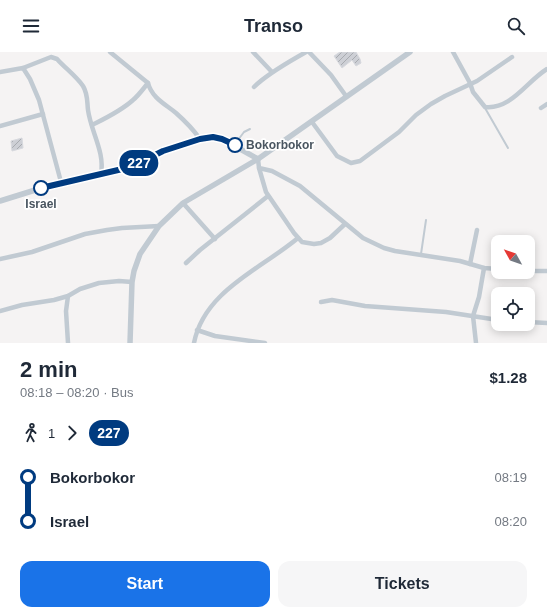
<!DOCTYPE html>
<meta charset="utf-8">
<style>
body{margin:0;font-family:Arial,sans-serif;background:#f6f6f7;color:#1f2937;height:100vh;display:flex;flex-direction:column;font-size:15px;white-space:nowrap}
*{box-sizing:border-box;margin:0}
p{font-size:13px;color:#747a83}
.icon{flex:none;width:22px;height:22px;fill:none;stroke:currentColor;stroke-width:2;stroke-linecap:round;stroke-linejoin:round}
.map{position:relative;height:291px;overflow:hidden}
.panel{display:flex;flex-direction:column;background:#fff;flex:1}
.panel>*{flex:none}
.badge{padding:0 8px;border-radius:13px;font-size:14px;line-height:26px}
.needle{width:26px;rotate:310deg}
.controls{position:absolute;left:491px;top:183px;display:grid;gap:8px}
.controls a{display:grid;place-items:center;width:44px;height:44px;border-radius:8px;background:#fff;box-shadow:0 2px 10px #0003;font-size:20px}
.map>.badge{position:absolute;translate:-50% -50%;box-shadow:0 0 0 2px #fff}
.legs{display:flex;align-items:center;gap:6px;height:44px;padding:0 20px;font-size:13px}
.legs p{margin-inline-start:auto}
.summary{display:flex;align-items:center;justify-content:space-between;height:68px;padding:0 20px}
h1{font-size:22px;font-weight:700;line-height:30px}
.cta{display:flex;gap:8px;margin-top:auto;padding:8px 20px}
.cta a{flex:1;height:46px;border-radius:12px;background:#1a73e8;color:#fff;font-size:16px;font-weight:700;line-height:46px;text-align:center}
.cta a+a{background:#f6f6f7;color:#1f2937}
ul{padding:0 20px;list-style:none}
li{display:flex;align-items:center;gap:14px;height:44px;font-size:15px}
li i{display:grid;place-items:center;width:6px;height:100%;margin:0 5px;background:currentColor}
li i::after{content:'';width:10px;height:10px;margin:-5px;border:3px solid;border-radius:50%;background:#fff}
li p{margin-inline-start:auto}
li:first-child i{background:linear-gradient(#0000 50%,currentColor 0)}
li:last-child i{background:linear-gradient(currentColor 50%,#0000 0)}
header{display:flex;justify-content:space-between;align-items:center;height:52px;padding:0 20px;background:#fff;font-size:18px;font-weight:700}
.map>svg:first-child{display:block}
.building{fill:url(#building-hatch);stroke:#d7d9de}
.lines{fill:none;stroke-linecap:round;stroke-linejoin:round}
.service{stroke:#c1cad2;stroke-width:2}
.minor{stroke:#c1cad2;stroke-width:4.5}
.tertiary{stroke:#c1cad2;stroke-width:5.5}
.line-1-casing{stroke:#fff;stroke-width:9}
.line-1{stroke:#003b80;stroke-width:6}
.stop-1-dot{fill:#fff;stroke:#003b80;stroke-width:2}
.labels{text-anchor:middle;dominant-baseline:central;stroke-width:3.5;stroke-linejoin:round;paint-order:stroke}
.stop-label{font-size:12px;font-weight:bold;fill:#4a5661;stroke:#fff;text-anchor:start}
</style>
<header><svg class="icon" aria-label="menu" viewBox="0 0 24 24"><path d="M4 6h16M4 12h16M4 18h16"/></svg>Transo<svg class="icon" aria-label="search" viewBox="0 0 24 24"><circle cx="10" cy="10" r="6"/><path d="M15 15l6 6"/></svg></header>
<div class="map">
<svg width="547" height="291" viewBox="0 0 547 291">
<defs>
<pattern id="building-hatch" width="6" height="6" patternUnits="userSpaceOnUse"><rect width="6" height="6" fill="#cdcfd5"/><path d="M-1 1l2-2M0 6l6-6M5 7l2-2" fill="none" stroke="#a8abb0"/></pattern>
</defs>
<rect width="100%" height="100%" fill="#f5f3f3"/>
<g class="building">
<polygon points="340,0 356,0 360,7 361,11 356,14 352,8 342,16 334,4"/>
<polygon points="22,86 23,96 12,99 11,89"/>
</g>
<g class="lines">
<g class="service">
<polyline points="485,56 508,96"/>
<polyline points="235,92 244,80 250,77"/>
<polyline points="528,200 532,186"/>
<polyline points="421,202 426,168"/>
</g>
<g class="minor">
<path d="M110,0L148,31C152,46 165,52 176,61C185,69 193,77 200,87"/>
<polyline points="253,0 272,20"/>
<polyline points="309,0 331,23 346,44"/>
<path d="M453,0L470,31L473,40L485,55C511,58 527,29 547,17"/>
<path d="M23,16L51,5L57,7C65,16 76,24 83,34C88,42 87,50 88,58C91,80 105,100 101,122"/>
<polyline points="0,20 23,16 30,27 39,48 61,130"/>
<path d="M254,35C268,21 289,10 306,0"/>
<polyline points="541,56 547,52"/>
<polyline points="312,70 337,104 351,111 360,109 399,80 416,63 431,52 445,44 477,29 512,5"/>
<path d="M92,73C106,66 121,59 133,48C139,43 143,37 148,31"/>
<polyline points="0,74 43,62"/>
<polyline points="258,107 259,116 272,119 300,134 363,186 384,196 395,199 460,209 484,216 498,217"/>
<polyline points="259,116 266,140 294,181 302,190 314,192 321,191 330,186 345,172"/>
<polyline points="183,151 215,187"/>
<polyline points="0,207 32,200 85,182 107,178 122,176 159,174"/>
<polyline points="186,211 200,198 268,144"/>
<polyline points="470,212 477,178"/>
<polyline points="528,219 547,219"/>
<polyline points="68,244 66,259 68,291"/>
<polyline points="321,250 332,248 365,254 446,260 498,268"/>
<polyline points="0,259 22,253 54,248 68,244 80,237 99,231 119,229 132,230"/>
<polyline points="528,270 547,271"/>
<polyline points="197,278 215,284 265,291"/>
<path d="M194,291C204,239 261,217 298,186"/>
<polyline points="476,291 473,264 479,245 484,216"/>
</g>
<g class="tertiary">
<polyline points="0,149 61,130 131,115 171,96 200,87 213,85 222,87 258,107"/>
<polyline points="130,291 132,230 134,219 140,202 159,174 183,151 258,107 410,0"/>
</g>
</g>
<g class="lines">
<defs>
<polyline id="line-1" points="41,136 131,115 163,99 200,87 213,85 222,87 235,93"/>
</defs>
<use href="#line-1" class="line-1-casing"/>
<use href="#line-1" class="line-1"/>
</g>
<g class="stop-1-dot">
<circle cx="235" cy="93" r="7"/>
<circle cx="41" cy="136" r="7"/>
</g>
<g class="labels">
<g class="stop-label">
<text x="246" y="93">Bokorbokor</text>
<text x="41" y="152" text-anchor="middle">Israel</text>
</g>
</g>
</svg>
<div class="controls">
<a><svg class="needle" viewBox="-14 -14 28 28"><path d="M0-13l5 13h-10z" fill="#e53935"/><path d="M0 13l5-13h-10z" fill="#747a83"/></svg></a>
<a><svg class="icon" aria-label="locate" viewBox="0 0 24 24"><circle cx="12" cy="12" r="6"/><path d="M12 2v4M12 18v4M2 12h4M18 12h4"/></svg></a>
</div>
<b class="badge" style="left:139px;top:111px;background:#003b80;color:#fff">227</b>
</div>
<section class="panel">
<div class="summary"><div><h1>2 min</h1><p>08:18 – 08:20 · Bus</p></div><b>$1.28</b></div>
<div class="legs"><svg class="icon" aria-label="walk" viewBox="0 0 24 24"><circle cx="13" cy="4" r="2"/><path d="M13 8l-2 6 4 7M11 14l-3 7M7 12l3-4h3l4 4"/></svg>1<svg class="icon" aria-label="forward" viewBox="0 0 24 24"><path d="M9 5l7 7-7 7"/></svg><b class="badge" style="background:#003b80;color:#fff">227</b></div>
<ul>
<li><i style="color:#003b80"></i><b>Bokorbokor</b><p>08:19</p></li>
<li><i style="color:#003b80"></i><b>Israel</b><p>08:20</p></li>
</ul>
<div class="cta"><a>Start</a><a>Tickets</a></div>
</section>
